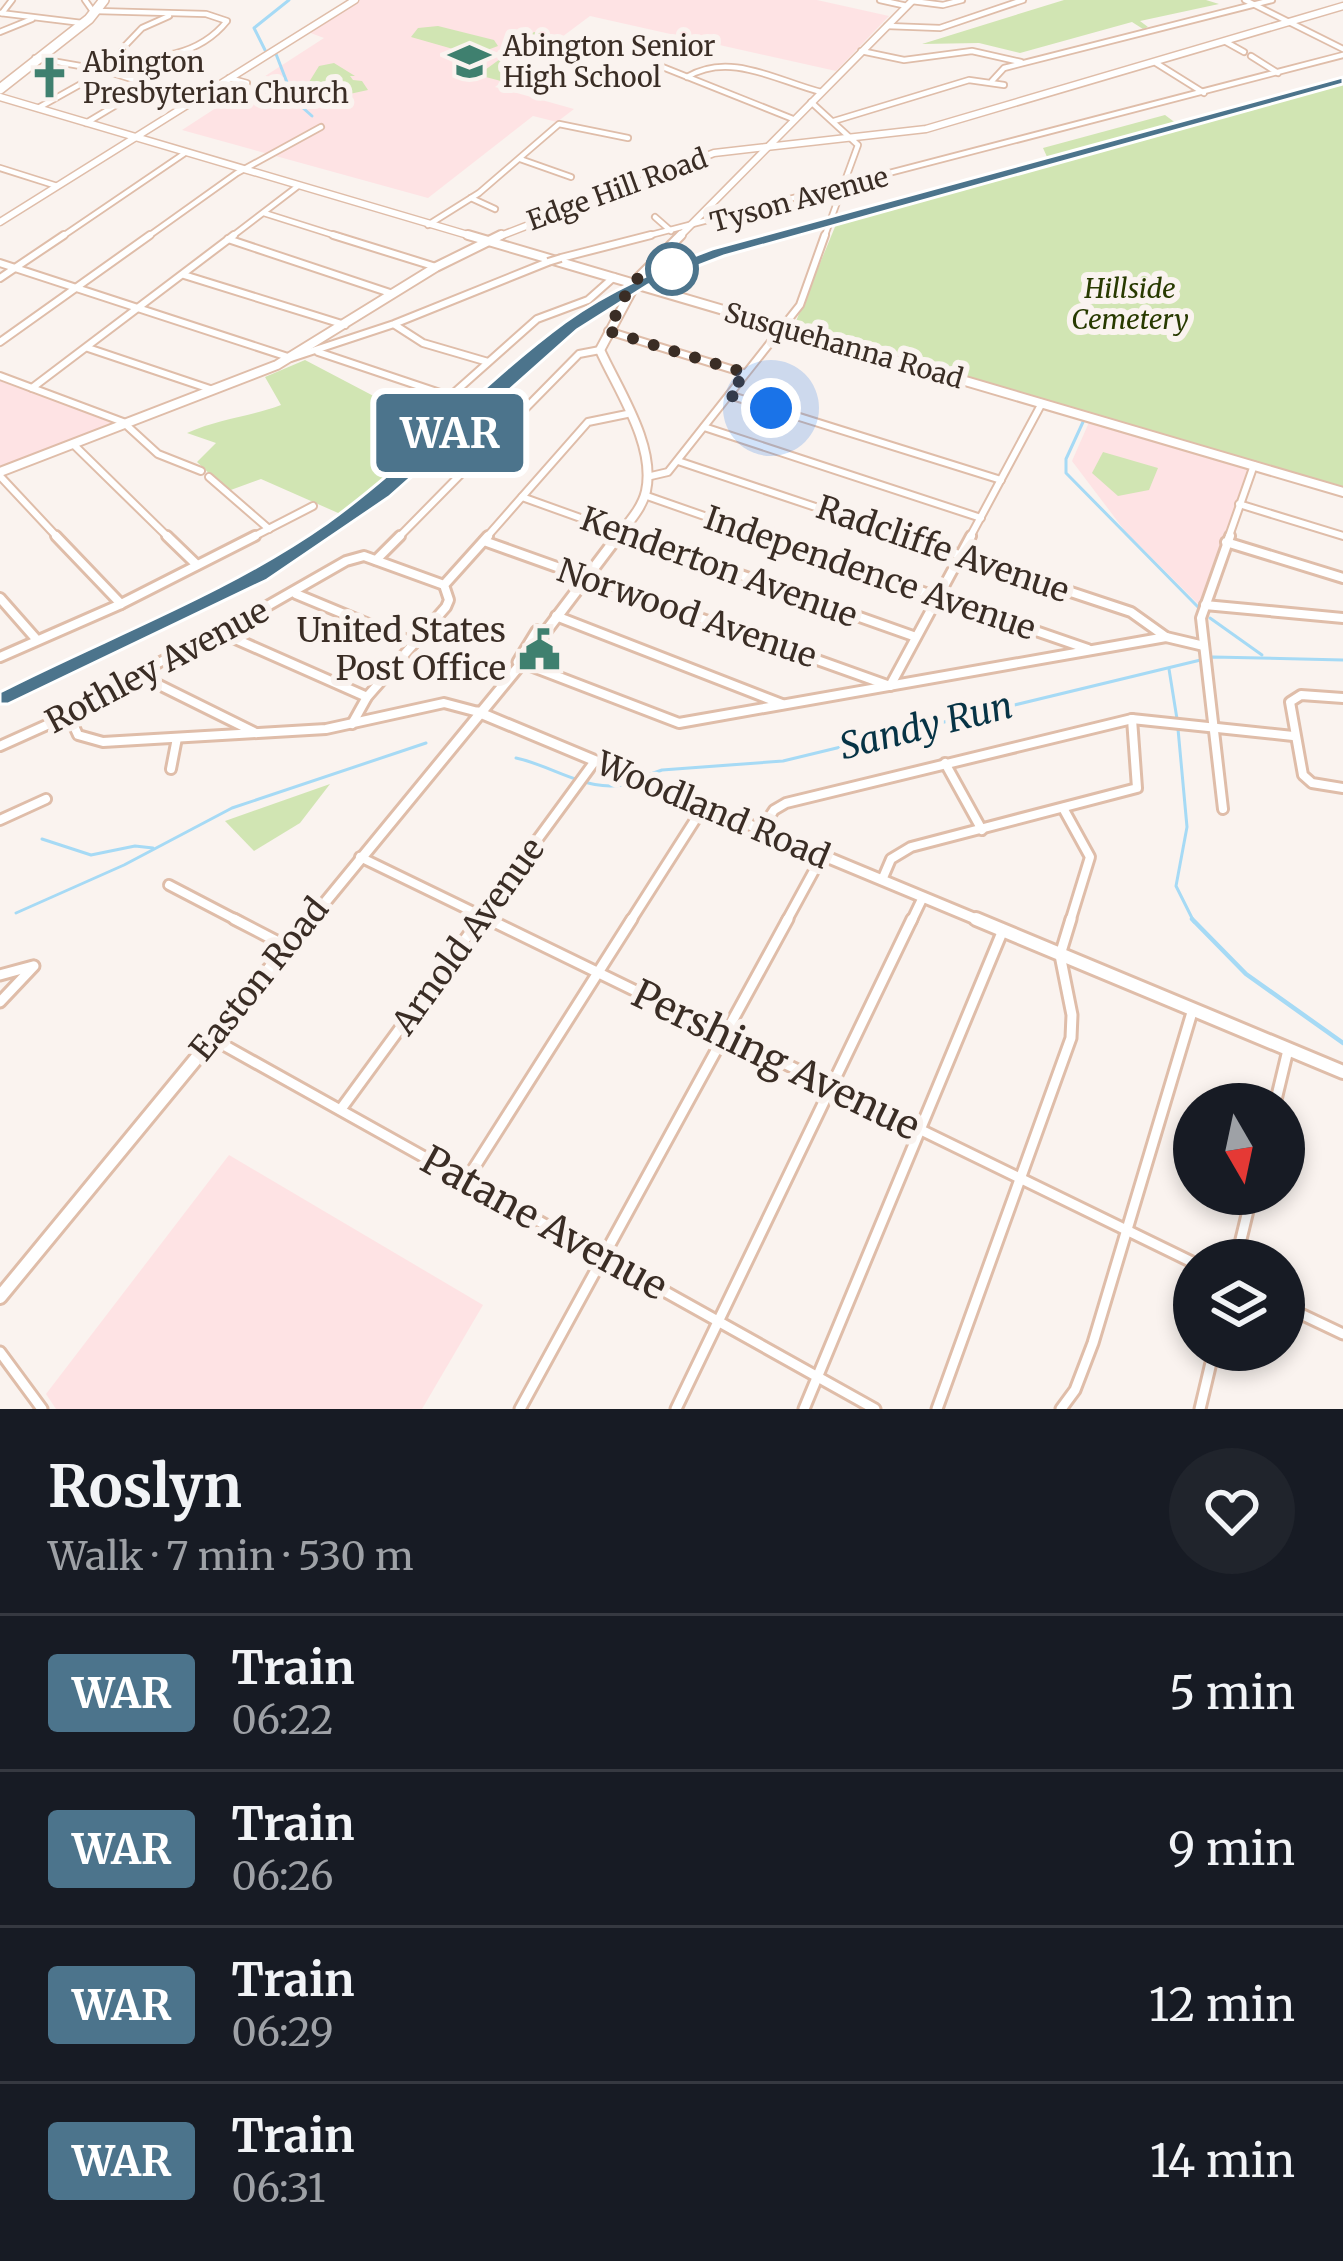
<!DOCTYPE html>
<meta charset="utf-8">
<style>
body{margin:0;font-family:Merriweather,serif;background:#20242c;color:#f1f3f6;height:100vh;display:flex;flex-direction:column;font-size:45px;white-space:nowrap}
*{box-sizing:border-box;margin:0}
p{font-size:39px;color:#9ea1a6}
.icon{flex:none;width:66px;height:66px;fill:none;stroke:currentColor;stroke-width:2;stroke-linecap:round;stroke-linejoin:round}
.map{position:relative;height:1409px;overflow:hidden}
.panel{display:flex;flex-direction:column;background:#171b24;flex:1}
.panel>*{flex:none}
.badge{padding:0 24px;border-radius:9px;font-size:42px;line-height:78px}
.needle{width:78px;rotate:171deg}
.buttons{position:absolute;left:1173px;top:1083px;display:grid;gap:24px}
.buttons a{display:grid;place-items:center;width:132px;height:132px;border-radius:50%;background:#171b24;box-shadow:0 6px 18px #0003;font-size:60px}
.you{position:absolute;width:60px;height:60px;margin:-30px;border:9px solid #fff;border-radius:50%;background:#1a73e8;box-shadow:0 0 0 18px #1a73e833}
.map>.badge{position:absolute;translate:-50% -50%;box-shadow:0 0 0 6px #fff}
.round{display:grid;place-items:center;flex:none;width:126px;height:126px;border-radius:63px;background:#20242c}
.summary{display:flex;align-items:center;justify-content:space-between;height:204px;padding:0 48px}
h1{font-size:57px;font-weight:700;line-height:90px}
ul{padding:0;list-style:none}
li{display:flex;align-items:center;gap:36px;height:156px;padding:0 48px;border-top:3px solid #363941}
li div{flex:1}
li b{display:block;font-size:45px}
li em{font-style:normal}
li .badge{min-width:132px;font-weight:700;text-align:center}
.map>svg:first-child{display:block}
.education{fill:#fee3e4}
.green{fill:#d1e5b3}
.lines{fill:none;stroke-linecap:round;stroke-linejoin:round}
.stream-far1{stroke:#a6daf5;stroke-width:3}
.stream{stroke:#a6daf5;stroke-width:4.5}
.street-far3-casing{stroke:#dfbda9;stroke-width:8}
.street-far2-casing{stroke:#dfbda9;stroke-width:10}
.street-far1-casing{stroke:#dfbda9;stroke-width:14}
.street-casing{stroke:#dfbda9;stroke-width:15}
.secondary-far3-casing{stroke:#dfbda9;stroke-width:9}
.secondary-far2-casing{stroke:#dfbda9;stroke-width:12}
.secondary-far1-casing{stroke:#dfbda9;stroke-width:15}
.secondary-casing{stroke:#dfbda9;stroke-width:18}
.highway-casing{stroke:#dfbda9;stroke-width:12}
.street-far3{stroke:#fff;stroke-width:4.5}
.street-far2{stroke:#fff;stroke-width:6}
.street-far1{stroke:#fff;stroke-width:8}
.street{stroke:#fff;stroke-width:9}
.secondary-far3{stroke:#fff;stroke-width:6}
.secondary-far2{stroke:#fff;stroke-width:8}
.secondary-far1{stroke:#fff;stroke-width:9}
.secondary{stroke:#fff;stroke-width:12}
.highway{stroke:#fff;stroke-width:9}
.rail{stroke:#827770;stroke-width:3;stroke-dasharray:15 8;stroke-linecap:butt}
.street-bridge-casing{stroke:#dfbda9;stroke-width:10;stroke-linecap:butt}
.street-bridge{stroke:#fff;stroke-width:6}
.line{fill:#4c748c;stroke:#fff;stroke-width:3}
.walk{stroke:#3a2d25;stroke-width:12;stroke-dasharray:0 21.6}
.stop-dot{fill:#fff;stroke:#4c748c;stroke-width:6}
.labels{text-anchor:middle;dominant-baseline:central;stroke-width:12;stroke-linejoin:round;paint-order:stroke}
.far-poi-label{font-size:27px;fill:#3a2d25;stroke:#faf3ef;text-anchor:start}
.far-street-label{font-size:27px;fill:#3a2d25;stroke:#faf3ef}
.far-park-label{font-size:27px;font-style:italic;fill:#283a00;stroke:#faf3ef}
.street-label{font-size:33px;fill:#3a2d25;stroke:#faf3ef}
.poi-label{font-size:33px;fill:#3a2d25;stroke:#faf3ef;text-anchor:end}
.water-label{font-size:36px;font-style:italic;fill:#063345;stroke:#faf3ef}
.near-street-label{font-size:39px;fill:#3a2d25;stroke:#faf3ef}
</style>
<div class="map">
<svg width="1343" height="1409" viewBox="0 0 1343 1409">
<rect width="100%" height="100%" fill="#faf3ef"/>
<g class="education">
<polygon points="360,0 817,0 889,16 836,71 590,16 495,87 574,109 557,122 533,116 428,198 182,130 324,38 308,32"/>
<polygon points="0,381 117,422 0,469"/>
<polygon points="1090,420 1250,467 1200,606 1125,531 1072,461"/>
<polygon points="229,1155 483,1305 422,1409 56,1409 46,1394"/>
</g>
<g class="green">
<polygon points="1064,0 1206,0 1219,4 1140,21 1148,27 1143,29 1132,22 1020,53 979,43 922,44"/>
<polygon points="438,26 494,40 498,46 474,55 411,37 418,28"/>
<polygon points="534,32 559,38 501,81 478,75 507,54 515,55 507,52"/>
<polygon points="334,63 355,76 350,76 353,80 362,81 368,90 331,98 306,87 319,66"/>
<polygon points="1343,84 1343,488 794,326 837,222"/>
<polygon points="1165,115 1177,124 1048,159 1043,148"/>
<path d="M305,360L385,402L452,426L345,516L261,479L228,491L197,462L216,443L187,433C218,419 249,417 281,405L265,377Z"/>
<polygon points="1103,452 1158,468 1149,490 1118,496 1092,473"/>
<polygon points="330,784 300,823 254,851 225,821"/>
</g>
<g class="lines">
<g class="stream-far1">
<polyline points="265,50 254,28 289,0"/>
<polyline points="276,54 288,85"/>
<polyline points="289,88 293,99 312,116"/>
<polyline points="1083,422 1066,459 1066,473 1198,607"/>
<polyline points="1210,618 1262,655"/>
<polyline points="1169,669 1177,719"/>
<polyline points="1178,729 1187,827 1176,886 1194,922"/>
<path d="M516,758C558,767 593,798 637,781"/>
<polyline points="645,776 662,770 783,761 1213,657 1343,660"/>
<polyline points="42,839 91,855 135,846 153,848"/>
<polyline points="16,913 124,865 232,808 426,743"/>
</g>
<polyline class="stream" points="1192,919 1246,974 1343,1043"/>
<defs>
<g id="street-far3">
<polyline points="85,0 92,10"/>
<polyline points="880,0 907,6"/>
<polyline points="1245,0 1343,49"/>
<polyline points="912,1 943,5 962,0"/>
<path d="M96,11L206,14L227,21C198,57 156,59 113,58"/>
<polyline points="0,13 82,23"/>
<polyline points="2,13 12,0"/>
<polyline points="887,26 940,28 1023,0"/>
<polyline points="0,32 32,19"/>
<polyline points="1226,42 1244,52"/>
<polyline points="861,51 904,60 972,51 1021,62"/>
<polyline points="1251,56 1278,73"/>
<polyline points="35,58 103,70 195,99"/>
<polyline points="1156,63 1204,93"/>
<polyline points="660,66 793,119"/>
<path d="M687,77C730,51 777,81 821,92"/>
<polyline points="229,78 247,83"/>
<polyline points="992,81 1004,68 1272,0"/>
<polyline points="811,102 858,145 824,238"/>
<polyline points="38,108 97,75 142,28 169,16"/>
<polyline points="834,121 969,80 1004,85"/>
<polyline points="86,123 148,86"/>
<polyline points="520,159 571,177"/>
<polyline points="0,168 57,186"/>
<polyline points="471,198 495,209"/>
<polyline points="264,213 343,238"/>
<polyline points="655,217 671,231"/>
<polyline points="428,225 479,193 559,124 628,138"/>
<polyline points="60,238 185,153"/>
<polyline points="146,238 237,173 321,127"/>
<polyline points="230,238 298,186"/>
<polyline points="639,238 1343,55"/>
</g>
<g id="street-far2">
<polyline points="333,235 436,267"/>
<polyline points="228,239 390,293"/>
<polyline points="561,258 651,235"/>
<polyline points="0,263 291,358 394,324 548,262"/>
<polyline points="184,275 345,325"/>
<polyline points="0,278 64,235"/>
<polyline points="395,325 423,343 488,362"/>
<polyline points="608,331 744,373"/>
<polyline points="0,342 150,235"/>
<polyline points="88,348 213,390"/>
<polyline points="318,352 449,396"/>
<polyline points="0,376 123,422 158,454 201,471"/>
<polyline points="32,388 234,235"/>
<polyline points="729,395 1001,480"/>
<polyline points="428,416 537,319 588,300 614,277"/>
<polyline points="704,427 981,518"/>
<polyline points="73,444 170,539"/>
<polyline points="678,461 911,539"/>
<polyline points="0,476 59,539"/>
<polyline points="651,476 668,472 800,305 825,235"/>
<polyline points="209,477 269,529"/>
<polyline points="647,496 770,539"/>
<polyline points="522,497 639,539"/>
<polyline points="1239,504 1343,536"/>
<polyline points="249,539 313,506"/>
<polyline points="397,539 579,354 600,350"/>
<polyline points="485,539 588,422 627,414"/>
<polyline points="969,539 1042,403"/>
<polyline points="1228,539 1254,465"/>
</g>
<g id="street-far1">
<polyline points="56,536 121,604"/>
<polyline points="167,536 197,565"/>
<polyline points="631,536 916,637"/>
<polyline points="761,536 1088,649"/>
<polyline points="902,536 1131,612 1166,637 1204,646"/>
<polyline points="484,541 890,686 971,536"/>
<polyline points="1226,542 1343,578"/>
<polyline points="376,560 400,536"/>
<polyline points="296,594 414,643"/>
<polyline points="0,598 37,640"/>
<polyline points="1205,605 1343,618"/>
<polyline points="556,616 782,704"/>
<polyline points="222,633 367,697"/>
<polyline points="0,657 121,604 255,536"/>
<polyline points="520,662 679,723 1166,637"/>
<polyline points="137,674 256,733"/>
<polyline points="1343,698 1301,695 1290,702 1303,775 1312,783 1343,788"/>
<polyline points="69,715 78,735 103,742 326,729 444,703 478,712"/>
<polyline points="352,724 367,697 446,607 449,600 444,585 488,536"/>
<polyline points="0,746 69,715 86,698 220,633 346,561 364,556 444,585"/>
<polyline points="945,763 982,830"/>
<polyline points="171,769 177,738"/>
<polyline points="1063,808 1090,857 1070,922"/>
<polyline points="1223,809 1201,618 1230,536"/>
<polyline points="0,820 46,799"/>
<polyline points="761,830 774,810 786,803 1132,719 1293,736"/>
<polyline points="360,857 494,922"/>
<polyline points="882,880 891,859 911,847 1137,788 1132,719"/>
<polyline points="169,885 240,922"/>
<polyline points="477,922 595,761"/>
<polyline points="630,922 704,806"/>
<polyline points="786,922 822,856"/>
<polyline points="911,922 923,897"/>
</g>
<g id="street">
<polyline points="234,919 286,946"/>
<polyline points="488,919 1194,1263"/>
<polyline points="0,975 33,966"/>
<polyline points="0,1002 34,966"/>
<polyline points="213,1039 875,1409"/>
<polyline points="1275,1104 1288,1050"/>
<polyline points="341,1109 480,919"/>
<polyline points="467,1179 632,919"/>
<polyline points="1236,1260 1252,1194"/>
<polyline points="1284,1306 1343,1334"/>
<polyline points="0,1352 42,1409"/>
<polyline points="520,1409 788,919"/>
<polyline points="676,1409 912,919"/>
<polyline points="804,1409 1003,930"/>
<polyline points="937,1409 1071,1038 1072,1015 1060,955 1071,919"/>
<polyline points="1061,1409 1075,1390 1093,1343 1193,1009"/>
<polyline points="1200,1409 1214,1350"/>
</g>
<g id="secondary-far3">
<polyline points="0,97 478,238"/>
<polyline points="0,222 355,0"/>
<polyline points="495,238 714,153 926,129 1343,6"/>
<polyline points="678,238 913,0"/>
</g>
<g id="secondary-far2">
<polyline points="468,235 1343,492"/>
<polyline points="0,472 277,365 436,267 501,235"/>
<path d="M616,539C627,524 642,509 646,491C656,445 618,390 600,350L639,277L681,235"/>
</g>
<g id="secondary-far1">
<polyline points="518,662 537,631"/>
<polyline points="478,712 983,922"/>
<polyline points="309,922 525,659 618,536"/>
</g>
<g id="secondary">
<polyline points="976,919 1343,1072"/>
<polyline points="0,1297 311,919"/>
</g>
<polyline id="highway" points="0,89 89,19 104,0"/>
</defs>
<use href="#street-far3" class="street-far3-casing"/>
<use href="#street-far2" class="street-far2-casing"/>
<use href="#street-far1" class="street-far1-casing"/>
<use href="#street" class="street-casing"/>
<use href="#secondary-far3" class="secondary-far3-casing"/>
<use href="#secondary-far2" class="secondary-far2-casing"/>
<use href="#secondary-far1" class="secondary-far1-casing"/>
<use href="#secondary" class="secondary-casing"/>
<use href="#highway" class="highway-casing"/>
<use href="#street-far3" class="street-far3"/>
<use href="#street-far2" class="street-far2"/>
<use href="#street-far1" class="street-far1"/>
<use href="#street" class="street"/>
<use href="#secondary-far3" class="secondary-far3"/>
<use href="#secondary-far2" class="secondary-far2"/>
<use href="#secondary-far1" class="secondary-far1"/>
<use href="#secondary" class="secondary"/>
<use href="#highway" class="highway"/>
<path class="rail" d="M0,698C113,646 233,601 334,528C430,458 509,366 610,303C644,282 681,267 718,253L1343,83"/>
<defs>
<polyline id="street-bridge" points="548,262 561,258"/>
</defs>
<use href="#street-bridge" class="street-bridge-casing"/>
<use href="#street-bridge" class="street-bridge"/>
</g>
<path class="line" d="M1343,77V84L724,256L648,285L577,330L389,497L267,580L8,704H0V692C103,639 226,594 327,523C412,462 482,383 565,322C611,289 660,269 712,249Z"/>
<g class="lines">
<polyline class="walk" points="672,269 653,262 629,288 608,331 746,373 728,395 771,408"/>
</g>
<defs>
<symbol id="school-bare" viewBox="-9 -9 18 18"><path d="M0-5L7-2L0 1L-7-2ZM-4 1L0 2.5L4 1V4Q0 6-4 4Z" fill="#3f806f" stroke="#faf3ef" stroke-width="2.5" paint-order="stroke"/></symbol>
<symbol id="church-bare" viewBox="-9 -9 18 18"><path d="M-1.2-6h2.4v3.5h3.3v2.4h-3.3V6h-2.4V-.1h-3.3v-2.4h3.3Z" fill="#3f806f" stroke="#faf3ef" stroke-width="2.5" paint-order="stroke"/></symbol>
<symbol id="civic-bare" viewBox="-9 -9 18 18"><path d="M-.6-6.5H3V-4.5H.6V-3L4-1V1h2V6H-6V1h2V-1L-.6-3ZM-1.2 2.5V6h2.4V2.5Z" fill="#3f806f" stroke="#faf3ef" stroke-width="2.5" paint-order="stroke"/></symbol>
</defs>
<g fill-rule="evenodd">
<use href="#school-bare" x="440" y="32" width="59" height="59"/>
<use href="#church-bare" x="20" y="48" width="59" height="59"/>
<use href="#civic-bare" x="510" y="620" width="59" height="59"/>
</g>
<circle class="stop-dot" cx="672" cy="269" r="24"/>
<g class="labels">
<g class="far-poi-label">
<text x="503" y="46">Abington Senior<tspan x="503" dy="31">High School</tspan></text>
<text x="83" y="62">Abington<tspan x="83" dy="31">Presbyterian Church</tspan></text>
</g>
<g class="far-street-label">
<text transform="translate(617 189) rotate(-20)">Edge Hill Road</text>
<text transform="translate(799 199) rotate(-15)">Tyson Avenue</text>
<text transform="translate(844 345) rotate(16)">Susquehanna Road</text>
</g>
<g class="far-park-label">
<text x="1130" y="288">Hillside<tspan x="1130" dy="31">Cemetery</tspan></text>
</g>
<g class="street-label">
<text transform="translate(943 549) rotate(19)">Radcliffe Avenue</text>
<text transform="translate(719 567) rotate(20)">Kenderton Avenue</text>
<text transform="translate(870 573) rotate(19)">Independence Avenue</text>
<text transform="translate(687 613) rotate(19)">Norwood Avenue</text>
<text transform="translate(157 666) rotate(-28)">Rothley Avenue</text>
<text transform="translate(713 810) rotate(23)">Woodland Road</text>
<text transform="translate(468 936) rotate(-54)">Arnold Avenue</text>
<text transform="translate(259 979) rotate(-51)">Easton Road</text>
</g>
<g class="poi-label">
<text x="506" y="630">United States<tspan x="506" dy="38">Post Office</tspan></text>
</g>
<g class="water-label">
<text transform="translate(926 726) rotate(-14)">Sandy Run</text>
</g>
<g class="near-street-label">
<text transform="translate(776 1060) rotate(26)">Pershing Avenue</text>
<text transform="translate(544 1223) rotate(29)">Patane Avenue</text>
</g>
</g>
</svg>
<div class="buttons">
<a><svg class="needle" viewBox="-14 -14 28 28"><path d="M0-13l5 13h-10z" fill="#e53935"/><path d="M0 13l5-13h-10z" fill="#9ea1a6"/></svg></a>
<a><svg class="icon" aria-label="layers" viewBox="0 0 24 24"><path d="M12 4l9 5-9 5-9-5zM3 14l9 5 9-5"/></svg></a>
</div>
<div class="you" style="left:771px;top:408px"></div>
<b class="badge" style="left:450px;top:433px;background:#4c748c;color:#fff">WAR</b>
</div>
<section class="panel">
<div class="summary"><div><h1>Roslyn</h1><p>Walk · 7 min · 530 m</p></div><a class="round"><svg class="icon" aria-label="heart" viewBox="0 0 24 24"><path d="M12 20l-8-8c-3-5 5-10 8-4 3-6 11-1 8 4z"/></svg></a></div>
<ul>
<li><span class="badge" style="background:#4c748c;color:#fff">WAR</span><div><b>Train</b><p>06:22</p></div><em>5 min</em></li>
<li><span class="badge" style="background:#4c748c;color:#fff">WAR</span><div><b>Train</b><p>06:26</p></div><em>9 min</em></li>
<li><span class="badge" style="background:#4c748c;color:#fff">WAR</span><div><b>Train</b><p>06:29</p></div><em>12 min</em></li>
<li><span class="badge" style="background:#4c748c;color:#fff">WAR</span><div><b>Train</b><p>06:31</p></div><em>14 min</em></li>
</ul>
</section>
